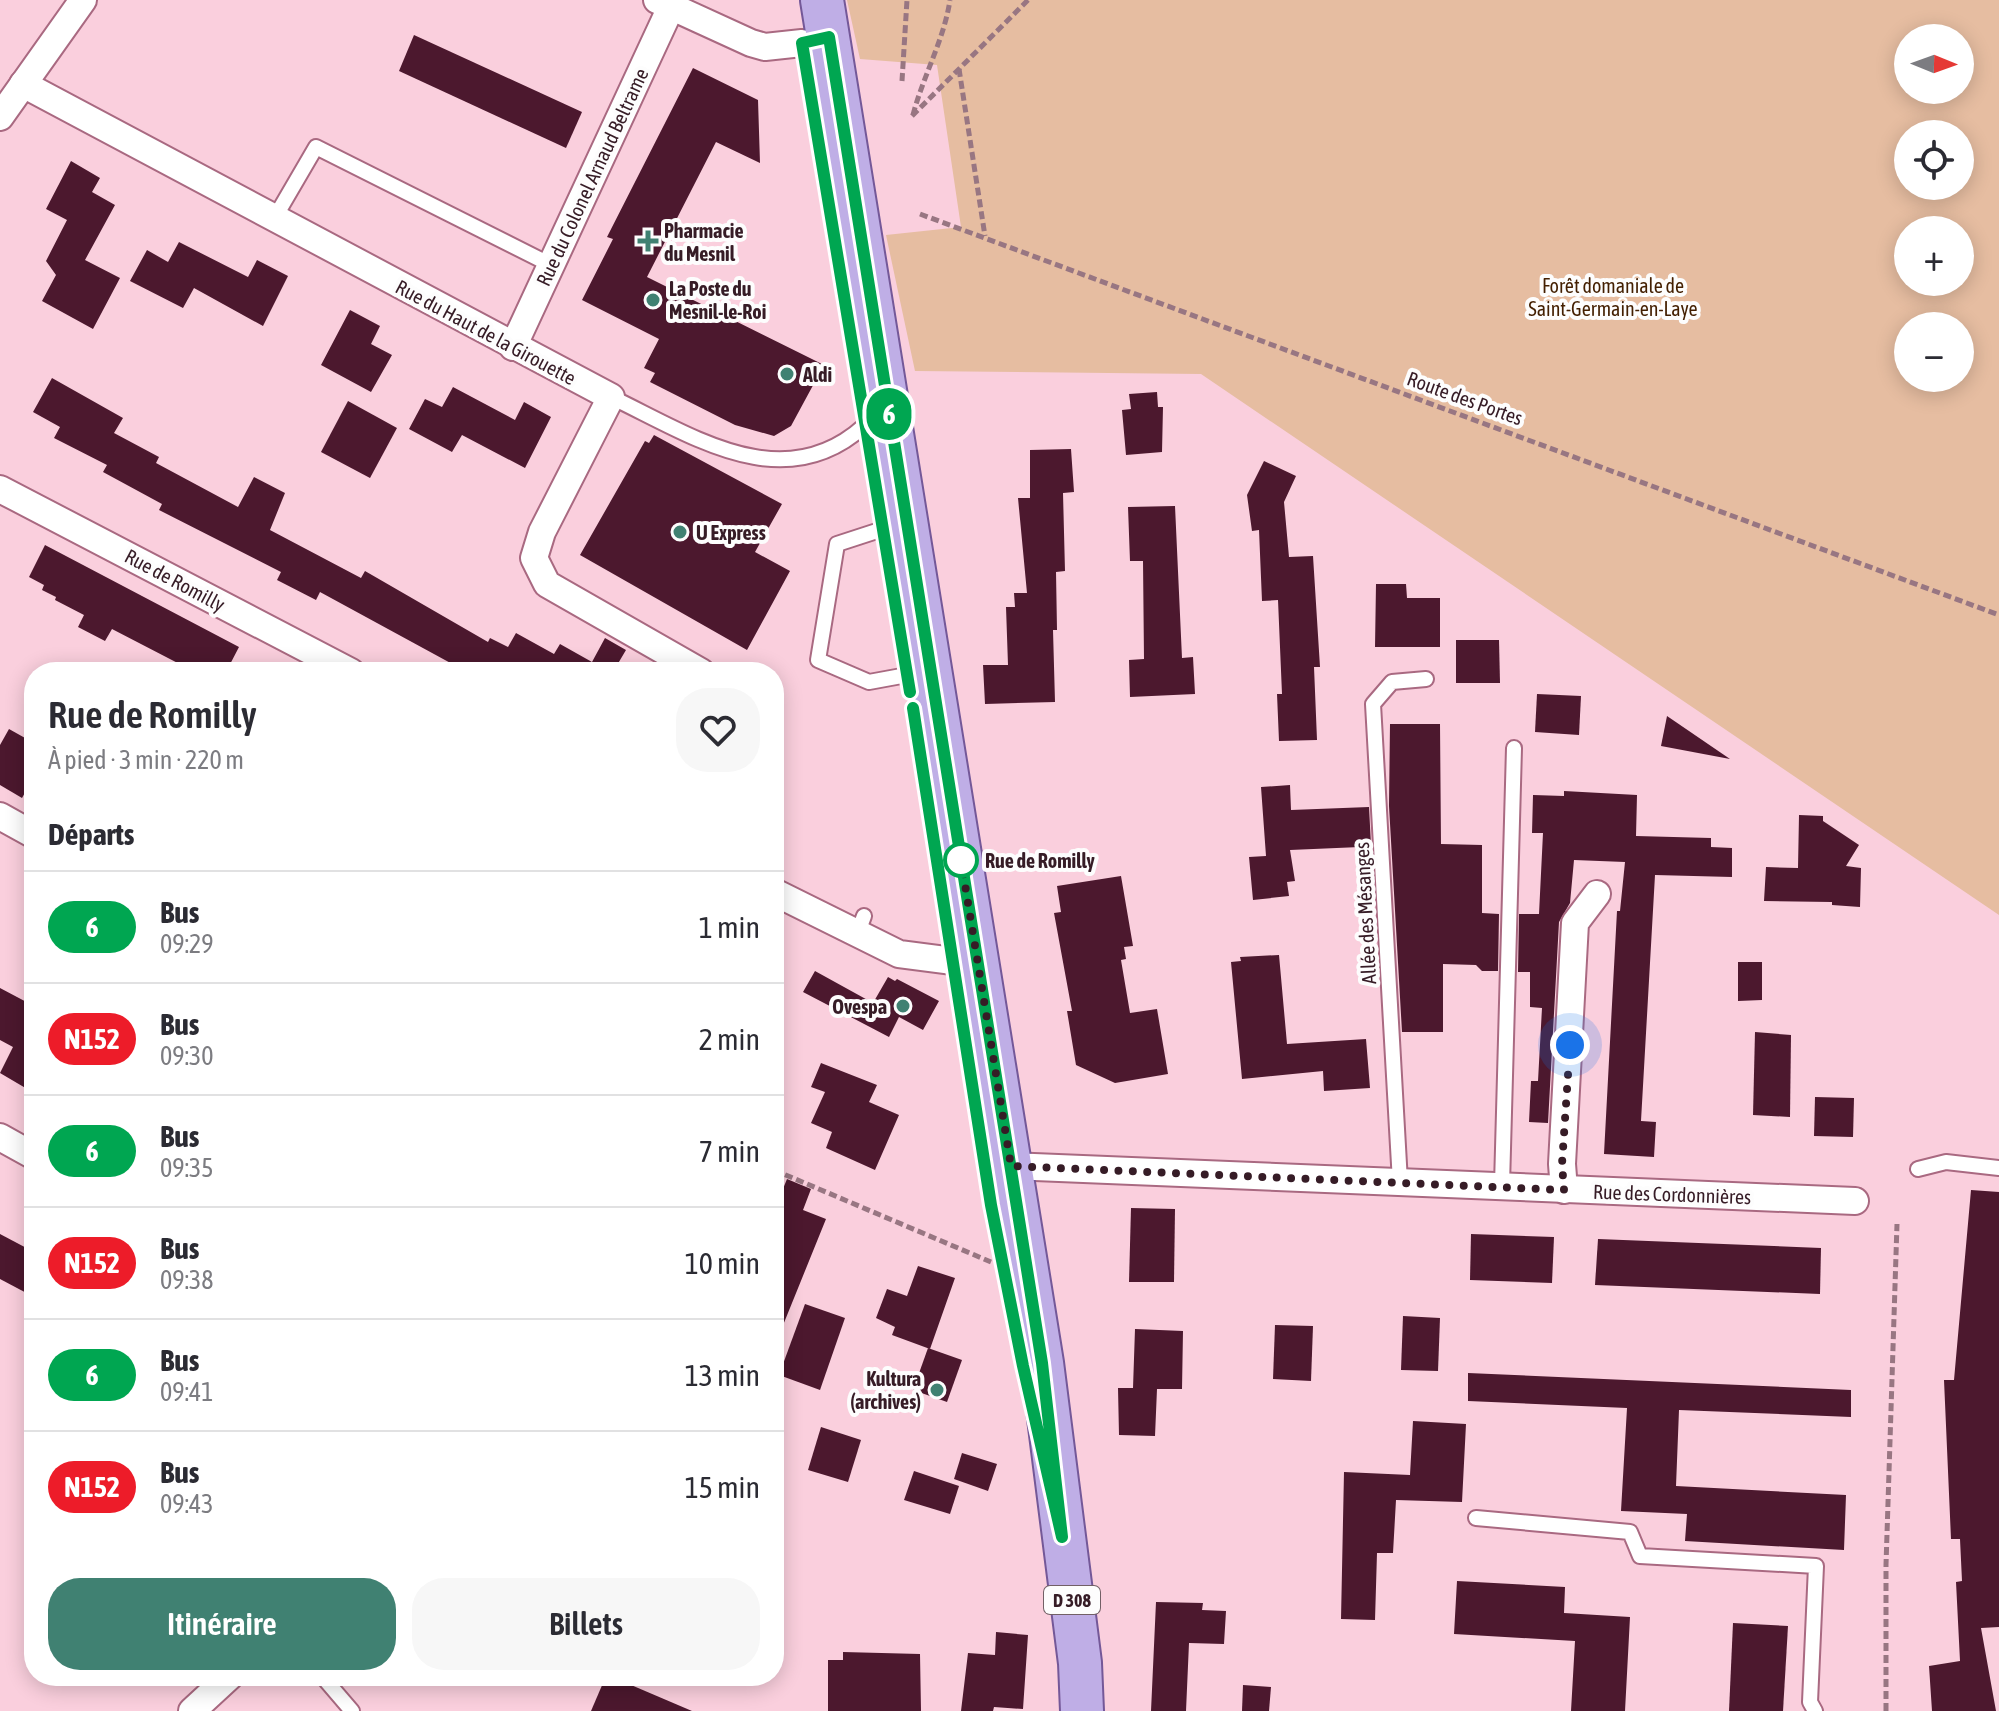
<!DOCTYPE html>
<html lang="fr">
<meta charset="utf-8">
<style>
body{margin:0;font-family:"Asap Condensed",sans-serif;background:#f7f7f7;color:#2b2b33;height:100vh;display:flex;flex-direction:column;font-size:30px;white-space:nowrap}
*{box-sizing:border-box;margin:0}
p{font-size:26px;color:#7c7c81}
.icon{flex:none;width:44px;height:44px;fill:none;stroke:currentColor;stroke-width:2;stroke-linecap:round;stroke-linejoin:round}
.map{position:relative;flex:1;overflow:hidden}
.sheet{position:absolute;left:24px;top:662px;width:760px;height:1024px;display:flex;flex-direction:column;background:#fff;border-radius:32px;box-shadow:0 4px 20px #0003}
.sheet>*{flex:none}
.badge{padding:0 16px;border-radius:26px;font-size:28px;line-height:52px}
.needle{width:52px;rotate:91deg}
.buttons{position:absolute;left:1894px;top:24px;display:grid;gap:16px}
.buttons a{display:grid;place-items:center;width:80px;height:80px;border-radius:50%;background:#fff;box-shadow:0 4px 20px #0003;font-size:40px}
.you{position:absolute;width:40px;height:40px;margin:-20px;border:6px solid #fff;border-radius:50%;background:#1a73e8;box-shadow:0 0 0 12px #1a73e833}
.map>.badge{position:absolute;translate:-50% -50%;box-shadow:0 0 0 4px #fff}
h2{padding:0 24px;font-size:30px;line-height:72px}
.round{display:grid;place-items:center;flex:none;width:84px;height:84px;border-radius:32px;background:#f7f7f7}
.overview{display:flex;align-items:center;justify-content:space-between;height:136px;padding:0 24px}
h1{font-size:38px;font-weight:600;line-height:60px}
.cta{display:flex;gap:16px;margin-top:auto;padding:16px 24px}
.cta a{flex:1;height:92px;border-radius:32px;background:#408172;color:#fff;font-size:32px;font-weight:600;line-height:92px;text-align:center}
.cta a+a{background:#f7f7f7;color:#2b2b33}
ul{padding:0;list-style:none}
li{display:flex;align-items:center;gap:24px;height:112px;padding:0 24px;border-top:2px solid #e1e1e2}
li div{flex:1}
li b{display:block;font-size:30px}
li em{font-style:normal}
li .badge{min-width:88px;font-weight:700;text-align:center}
.map>svg:first-child{display:block}
.green{fill:#e6bda1;fill-rule:evenodd}
.building{fill:#4c182e}
.lines{fill:none;stroke-linecap:round;stroke-linejoin:round}
.service-casing{stroke:#a96981;stroke-width:18}
.minor-casing{stroke:#a96981;stroke-width:30}
.primary-casing{stroke:#745898;stroke-width:46}
.path{stroke:#987682;stroke-width:5;stroke-dasharray:8 4;stroke-linecap:butt}
.service{stroke:#fff;stroke-width:14}
.minor{stroke:#fff;stroke-width:26}
.primary{stroke:#bfaee6;stroke-width:42}
.line-casing{stroke:#fff;stroke-width:18}
.line{stroke:#00a651;stroke-width:12}
.walk{stroke:#361c26;stroke-width:8;stroke-dasharray:0 14.4}
.poi-dot{fill:#408172;stroke:#fdfdfd;stroke-width:3}
.stop-dot{fill:#fff;stroke:#00a651;stroke-width:4}
.labels{text-anchor:middle;dominant-baseline:central;stroke-width:8;stroke-linejoin:round;paint-order:stroke}
.shield{fill:#fdfdfd;stroke:#726066;stroke-width:2}
.shield-label{font-size:18px;font-weight:bold;fill:#361c26}
.street-label{font-size:20px;fill:#361c26;stroke:#fdfdfd}
.poi-label{font-size:20px;font-weight:bold;fill:#361c26;stroke:#fdfdfd;text-anchor:start}
.park-label{font-size:20px;fill:#431f01;stroke:#fdfdfd}
.stop-label{font-size:20px;font-weight:bold;fill:#361c26;stroke:#fdfdfd;text-anchor:start}
</style>
<div class="map">
<svg width="1999" height="1711" viewBox="0 0 1999 1711">
<rect width="100%" height="100%" fill="#facfdd"/>
<path class="green" d="M847,0H1999V915L1201,374L915,371L886,235L961,227L937,65L860,59ZM1908,38H1960V90H1908ZM1908,134H1960V186H1908ZM1908,230H1960V282H1908ZM1908,326H1960V378H1908Z"/>
<g class="building">
<polygon points="414,35 582,112 566,148 399,71"/>
<polygon points="693,68 758,100 760,163 716,142 647,277 824,365 791,426 774,436 735,425 650,382 655,373 644,368 659,339 582,300 613,239 607,237"/>
<polygon points="71,161 100,178 92,192 115,205 85,260 120,278 93,329 42,301 56,275 46,261 67,220 46,209"/>
<polygon points="179,242 248,277 257,260 288,276 263,326 194,288 183,308 130,281 147,250 168,262"/>
<polygon points="350,310 380,326 371,344 392,355 371,392 321,365"/>
<polygon points="52,378 123,418 114,433 159,457 156,463 238,507 254,477 285,493 270,530 361,578 365,571 488,642 490,638 508,647 516,633 554,654 560,644 592,662 605,638 626,650 613,672 467,672 320,592 316,600 277,580 281,572 159,510 162,504 103,472 107,465 54,438 60,427 33,412"/>
<polygon points="453,387 515,420 524,402 551,417 525,468 462,435 452,452 409,429 425,399 442,407"/>
<polygon points="1157,392 1158,407 1163,407 1162,452 1126,455 1122,410 1131,409 1129,394"/>
<polygon points="348,401 397,428 370,478 321,452"/>
<polygon points="654,435 782,504 755,552 790,571 747,650 580,555 645,441 649,443"/>
<polygon points="1071,449 1074,492 1063,493 1065,571 1056,572 1057,630 1053,630 1055,702 985,704 983,665 1008,665 1006,607 1015,607 1014,593 1027,593 1018,498 1030,498 1030,450"/>
<polygon points="1264,461 1296,476 1284,502 1289,557 1313,556 1320,667 1314,667 1317,740 1279,741 1277,694 1282,694 1278,600 1262,601 1259,530 1252,531 1247,495"/>
<polygon points="1175,506 1182,658 1193,657 1195,694 1130,697 1129,660 1144,659 1143,561 1130,561 1128,507"/>
<polygon points="45,545 239,647 226,672 195,672 112,629 105,641 78,627 84,615 55,600 56,597 42,590 44,585 29,577"/>
<polygon points="1376,584 1406,584 1407,598 1440,598 1440,647 1375,647"/>
<polygon points="1456,640 1499,640 1500,683 1456,683"/>
<polygon points="1537,694 1581,696 1579,735 1535,732"/>
<polygon points="1667,716 1730,759 1661,746"/>
<polygon points="1390,724 1440,724 1441,844 1482,845 1482,913 1499,914 1498,971 1482,971 1476,965 1443,964 1443,1032 1402,1032 1389,806"/>
<polygon points="9,729 34,743 34,777 22,798 0,785 0,745"/>
<polygon points="1290,785 1291,810 1369,807 1374,902 1362,903 1360,847 1290,850 1295,881 1287,882 1289,896 1253,900 1249,857 1266,856 1261,787"/>
<polygon points="1564,791 1637,795 1636,836 1711,838 1711,847 1732,848 1732,877 1655,875 1641,1121 1656,1122 1654,1157 1604,1154 1617,911 1620,911 1625,862 1574,860 1570,903 1559,922 1548,1123 1529,1122 1531,1081 1538,1081 1542,1008 1530,1007 1530,972 1518,972 1519,914 1539,914 1543,833 1532,833 1533,795 1564,796"/>
<polygon points="1799,815 1823,816 1823,821 1859,845 1846,866 1861,868 1860,907 1832,905 1832,902 1764,901 1766,867 1798,868"/>
<polygon points="1121,876 1133,946 1124,947 1126,959 1121,960 1130,1013 1157,1009 1168,1074 1115,1083 1076,1065 1067,1011 1072,1011 1054,913 1061,912 1057,886"/>
<polygon points="1279,955 1287,1044 1366,1039 1370,1088 1324,1091 1323,1071 1242,1079 1231,962 1241,961 1240,957"/>
<polygon points="1738,962 1762,962 1762,1000 1738,1001"/>
<polygon points="815,971 873,1003 888,977 895,981 897,979 939,1001 923,1030 899,1017 889,1037 803,992"/>
<polygon points="0,988 34,1006 34,1093 0,1073 13,1047 0,1040"/>
<polygon points="1755,1032 1791,1035 1790,1117 1753,1115"/>
<polygon points="821,1063 877,1085 869,1102 899,1115 875,1170 826,1148 832,1132 811,1123 825,1092 811,1087"/>
<polygon points="1815,1097 1854,1098 1853,1137 1814,1136"/>
<polygon points="787,1179 811,1189 803,1210 826,1219 775,1345 774,1211"/>
<polygon points="1971,1190 1999,1192 1999,1627 1981,1628 1996,1711 1932,1711 1929,1666 1960,1661 1956,1582 1962,1581 1960,1539 1951,1539 1944,1380 1954,1380"/>
<polygon points="1131,1208 1175,1209 1174,1282 1129,1282"/>
<polygon points="0,1234 34,1252 34,1297 0,1279"/>
<polygon points="1471,1234 1554,1237 1552,1283 1470,1280"/>
<polygon points="1598,1239 1821,1248 1820,1294 1595,1285"/>
<polygon points="918,1266 955,1278 930,1349 892,1335 895,1327 876,1318 887,1289 907,1296"/>
<polygon points="805,1304 845,1318 820,1390 779,1375"/>
<polygon points="1403,1316 1440,1318 1438,1371 1401,1370"/>
<polygon points="1275,1325 1313,1326 1311,1381 1273,1379"/>
<polygon points="1135,1329 1183,1331 1182,1389 1157,1389 1155,1436 1119,1435 1118,1388 1133,1388"/>
<polygon points="928,1348 962,1360 947,1402 913,1390"/>
<polygon points="1468,1373 1851,1390 1851,1417 1679,1410 1676,1486 1846,1495 1844,1550 1685,1541 1687,1514 1621,1511 1627,1408 1468,1401"/>
<polygon points="1413,1421 1466,1424 1462,1502 1396,1500 1393,1553 1377,1553 1375,1620 1341,1619 1344,1472 1410,1475"/>
<polygon points="821,1427 861,1440 848,1482 808,1470"/>
<polygon points="962,1453 997,1464 988,1491 954,1479"/>
<polygon points="914,1471 959,1486 950,1514 904,1500"/>
<polygon points="1457,1581 1565,1587 1564,1613 1630,1617 1625,1711 1571,1711 1575,1641 1454,1634"/>
<polygon points="1156,1602 1203,1603 1202,1610 1226,1611 1224,1644 1189,1643 1186,1711 1151,1711"/>
<polygon points="1733,1623 1788,1626 1783,1711 1729,1711"/>
<polygon points="996,1632 1028,1635 1023,1709 994,1707 993,1711 961,1711 968,1653 995,1655"/>
<polygon points="843,1652 920,1654 921,1711 828,1711 828,1660 843,1660"/>
<polygon points="606,1676 610,1676 692,1711 591,1711"/>
<polygon points="1243,1685 1271,1687 1269,1711 1242,1711"/>
</g>
<g class="lines">
<defs>
<g id="service">
<polyline points="274,219 316,147 551,265"/>
<path d="M611,397C691,435 783,499 864,426"/>
<polyline points="883,529 837,544 818,660 869,682 907,675"/>
<polyline points="858,932 864,916"/>
<polyline points="1918,1169 1946,1162 1999,1168"/>
<polyline points="1400,1182 1373,704 1392,682 1426,679"/>
<polyline points="1502,1185 1514,748"/>
<polyline points="1476,1518 1630,1532 1640,1556 1816,1566 1810,1702 1815,1711"/>
<polyline points="322,1676 352,1711"/>
</g>
<g id="minor">
<polyline points="657,0 751,43 765,47 802,43"/>
<polyline points="23,84 611,397 542,532 534,558 547,584 701,672"/>
<polyline points="0,117 83,0"/>
<polyline points="513,347 671,7"/>
<polyline points="0,489 351,672"/>
<polyline points="0,816 34,835"/>
<polyline points="774,892 899,954 953,961"/>
<polyline points="0,1137 34,1156"/>
<polyline points="1011,1166 1855,1201"/>
<polyline points="1564,1190 1562,1164 1575,923 1597,894"/>
<polyline points="192,1711 230,1676"/>
</g>
<polyline id="primary" points="822,0 1042,1363 1080,1663 1082,1711"/>
</defs>
<use href="#service" class="service-casing"/>
<use href="#minor" class="minor-casing"/>
<use href="#primary" class="primary-casing"/>
<g class="path">
<polyline points="959,69 985,236"/>
<polyline points="902,81 907,0"/>
<path d="M913,115C923,76 944,40 950,0"/>
<polyline points="912,116 1028,0"/>
<polyline points="920,214 1999,615"/>
<polyline points="774,1170 991,1262"/>
<polyline points="1886,1711 1886,1565 1897,1224"/>
</g>
<use href="#service" class="service"/>
<use href="#minor" class="minor"/>
<use href="#primary" class="primary"/>
</g>
<g class="lines">
<defs>
<polyline id="line" points="910,692 802,43 829,37 1042,1363 1062,1537 1023,1366 991,1205 913,708"/>
</defs>
<use href="#line" class="line-casing"/>
<use href="#line" class="line"/>
<polyline class="walk" points="961,860 1011,1166 1564,1190 1562,1164 1570,1045"/>
</g>
<g class="poi-dot">
<path d="M644 229h8v8h8v8h-8v8h-8v-8h-8v-8h8z"/>
<circle cx="653" cy="300" r="8"/>
<circle cx="787" cy="374" r="8"/>
<circle cx="680" cy="532" r="8"/>
<circle cx="903" cy="1006" r="8"/>
<circle cx="937" cy="1390" r="8"/>
</g>
<circle class="stop-dot" cx="961" cy="860" r="16"/>
<g class="labels">
<rect class="shield" x="1044" y="1586" width="56" height="28" rx="6"/>
<g class="shield-label">
<text x="1072" y="1600">D 308</text>
</g>
<g class="street-label">
<text transform="translate(592 177) rotate(-65)">Rue du Colonel Arnaud Beltrame</text>
<text transform="translate(486 332) rotate(28)">Rue du Haut de la Girouette</text>
<text transform="translate(1465 398) rotate(20)">Route des Portes</text>
<text transform="translate(175 580) rotate(28)">Rue de Romilly</text>
<text transform="translate(1365 913) rotate(-93)">Allée des Mésanges</text>
<text transform="translate(1672 1194) rotate(2)">Rue des Cordonnières</text>
</g>
<g class="poi-label">
<text x="664" y="230">Pharmacie<tspan x="664" dy="23">du Mesnil</tspan></text>
<text x="669" y="288">La Poste du<tspan x="669" dy="23">Mesnil-le-Roi</tspan></text>
<text x="803" y="374">Aldi</text>
<text x="696" y="532">U Express</text>
<text x="887" y="1006" text-anchor="end">Ovespa</text>
<text x="921" y="1378" text-anchor="end">Kultura<tspan x="921" dy="23">(archives)</tspan></text>
</g>
<g class="park-label">
<text x="1613" y="285">Forêt domaniale de<tspan x="1613" dy="23">Saint-Germain-en-Laye</tspan></text>
</g>
<g class="stop-label">
<text x="985" y="860">Rue de Romilly</text>
</g>
</g>
</svg>
<div class="buttons">
<a><svg class="needle" viewBox="-14 -14 28 28"><path d="M0-13l5 13h-10z" fill="#e53935"/><path d="M0 13l5-13h-10z" fill="#7c7c81"/></svg></a>
<a><svg class="icon" aria-label="locate" viewBox="0 0 24 24"><circle cx="12" cy="12" r="6"/><path d="M12 2v4M12 18v4M2 12h4M18 12h4"/></svg></a>
<a>+</a>
<a>−</a>
</div>
<div class="you" style="left:1570px;top:1045px"></div>
<b class="badge" style="left:889px;top:414px;background:#00a651;color:#fff">6</b>
<section class="sheet">
<div class="overview"><div><h1>Rue de Romilly</h1><p>À pied · 3 min · 220 m</p></div><a class="round"><svg class="icon" aria-label="heart" viewBox="0 0 24 24"><path d="M12 20l-8-8c-3-5 5-10 8-4 3-6 11-1 8 4z"/></svg></a></div>
<h2>Départs</h2>
<ul>
<li><span class="badge" style="background:#00a651;color:#fff">6</span><div><b>Bus</b><p>09:29</p></div><em>1 min</em></li>
<li><span class="badge" style="background:#ed1c29;color:#fff">N152</span><div><b>Bus</b><p>09:30</p></div><em>2 min</em></li>
<li><span class="badge" style="background:#00a651;color:#fff">6</span><div><b>Bus</b><p>09:35</p></div><em>7 min</em></li>
<li><span class="badge" style="background:#ed1c29;color:#fff">N152</span><div><b>Bus</b><p>09:38</p></div><em>10 min</em></li>
<li><span class="badge" style="background:#00a651;color:#fff">6</span><div><b>Bus</b><p>09:41</p></div><em>13 min</em></li>
<li><span class="badge" style="background:#ed1c29;color:#fff">N152</span><div><b>Bus</b><p>09:43</p></div><em>15 min</em></li>
</ul>
<div class="cta"><a>Itinéraire</a><a>Billets</a></div>
</section>
</div>
